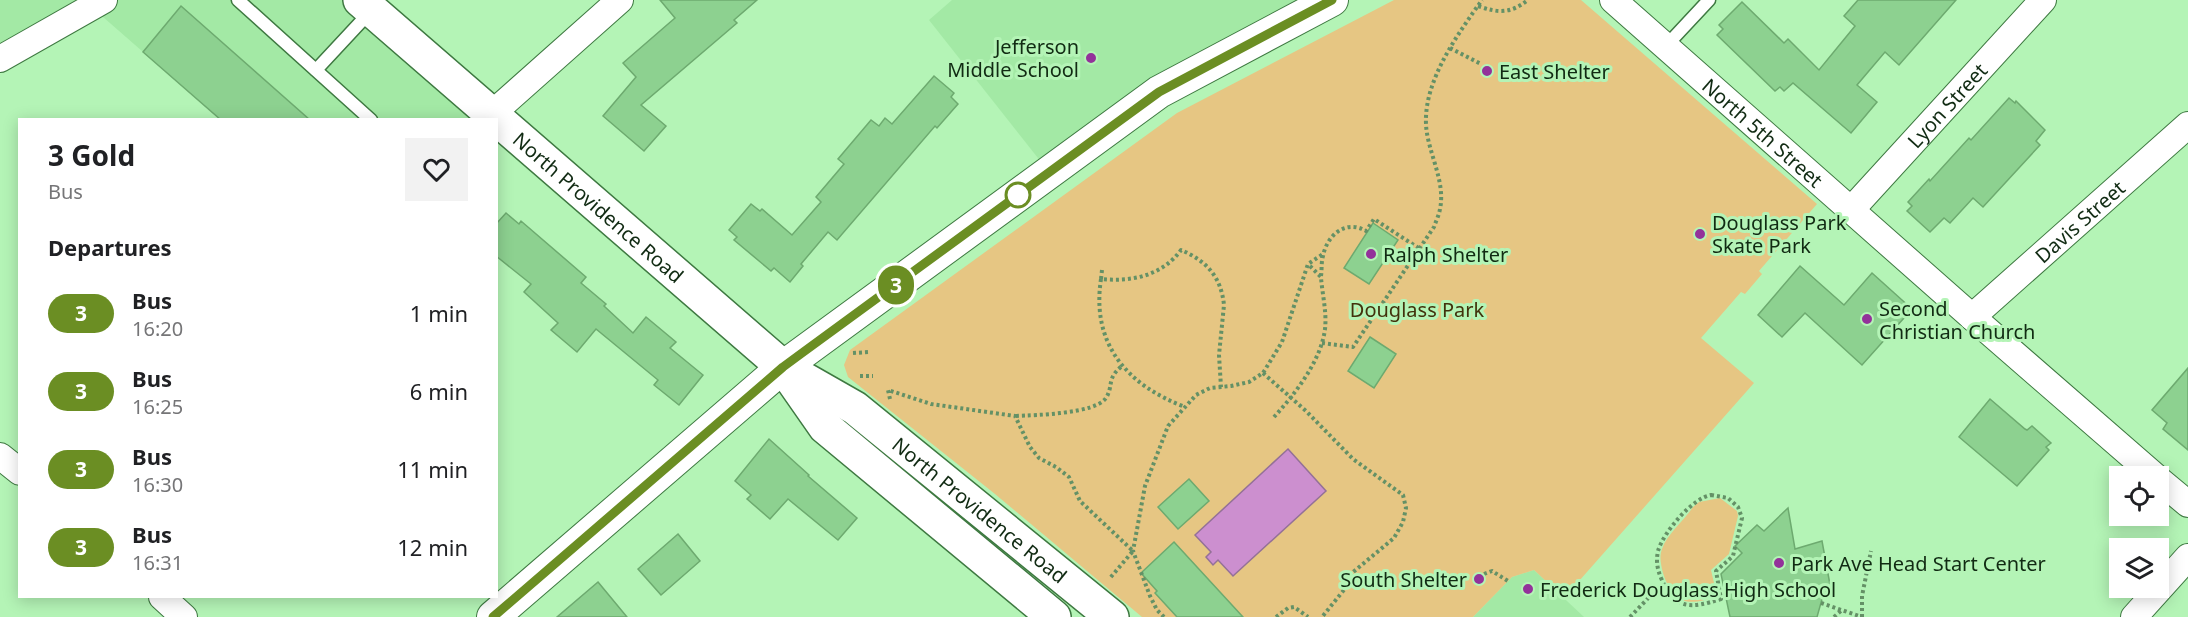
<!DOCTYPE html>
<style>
body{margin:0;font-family:"Noto Sans",sans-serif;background:#f2f2f2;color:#202124;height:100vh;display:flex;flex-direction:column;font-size:22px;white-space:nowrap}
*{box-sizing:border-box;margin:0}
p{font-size:20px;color:#757577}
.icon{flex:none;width:33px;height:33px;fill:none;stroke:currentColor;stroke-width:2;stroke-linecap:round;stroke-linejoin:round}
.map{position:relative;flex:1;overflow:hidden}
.panel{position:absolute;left:18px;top:118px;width:480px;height:480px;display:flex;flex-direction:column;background:#fff;border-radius:0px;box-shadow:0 3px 15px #0003}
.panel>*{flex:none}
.badge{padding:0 12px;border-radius:20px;font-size:21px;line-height:39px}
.controls{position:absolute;left:2109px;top:466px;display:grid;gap:12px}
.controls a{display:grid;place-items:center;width:60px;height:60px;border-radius:0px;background:#fff;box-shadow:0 3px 15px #0003;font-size:30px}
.map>.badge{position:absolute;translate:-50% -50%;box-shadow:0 0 0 3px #fff}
h2{padding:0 30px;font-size:22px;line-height:54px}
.round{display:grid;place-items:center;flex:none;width:63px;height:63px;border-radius:0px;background:#f2f2f2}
.head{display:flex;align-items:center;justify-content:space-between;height:102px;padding:0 30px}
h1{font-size:28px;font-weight:700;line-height:45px}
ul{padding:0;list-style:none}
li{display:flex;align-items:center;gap:18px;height:78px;padding:0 30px}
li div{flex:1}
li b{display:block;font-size:22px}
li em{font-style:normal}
li .badge{min-width:66px;font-weight:700;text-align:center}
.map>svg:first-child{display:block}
.built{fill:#a3e9a5}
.green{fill:#e6c683}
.water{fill:#cc8fcf;stroke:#947197;stroke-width:1.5}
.building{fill:#8dd190;stroke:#6daa6f;stroke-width:1.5}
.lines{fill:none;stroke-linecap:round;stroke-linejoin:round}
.service-casing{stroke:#3e7941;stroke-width:15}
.minor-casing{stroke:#3e7941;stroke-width:28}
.tertiary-casing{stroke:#3e7941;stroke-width:34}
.primary-casing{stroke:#3e7941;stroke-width:36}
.path{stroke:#649166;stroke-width:4;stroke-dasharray:3 3;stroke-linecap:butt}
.service{stroke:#fff;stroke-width:12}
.minor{stroke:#fff;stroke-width:26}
.tertiary{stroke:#fff;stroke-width:32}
.primary{stroke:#fff;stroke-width:33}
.line-casing{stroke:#fff;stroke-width:14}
.line{stroke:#6b8e23;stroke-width:9}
.poi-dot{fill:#93329a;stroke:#b4f4b6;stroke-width:2}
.stop-dot{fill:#fff;stroke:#6b8e23;stroke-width:3}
.labels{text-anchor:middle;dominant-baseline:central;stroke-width:6;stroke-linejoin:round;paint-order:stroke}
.poi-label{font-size:20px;fill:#112b13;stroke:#b4f4b6;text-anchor:start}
.street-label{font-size:20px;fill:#112b13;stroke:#b4f4b6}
.park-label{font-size:20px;fill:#42320c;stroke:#b4f4b6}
</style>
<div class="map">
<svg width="2188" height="617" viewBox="0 0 2188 617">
<rect width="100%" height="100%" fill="#b4f4b6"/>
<g class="built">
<polygon points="0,0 365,0 483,120 221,120 95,10 0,62"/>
<polygon points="952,0 1332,0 1049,172 929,20"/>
<polygon points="1534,570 1584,617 1473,617 1512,577"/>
</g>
<g class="green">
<polygon points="1394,0 1581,0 1817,204 1759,271 1762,274 1745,294 1741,292 1701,338 1754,383 1564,598 1534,570 1512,577 1473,617 1142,617 995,494 848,377 844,365 850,350 1177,113"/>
<path d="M1720,498L1737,511L1738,516L1729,554L1711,570L1717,596C1688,607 1673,604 1663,573C1661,565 1659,557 1662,549C1667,534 1684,521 1693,507L1699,502Z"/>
</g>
<polygon class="water" points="1288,449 1326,491 1233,576 1218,560 1213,565 1206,557 1211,552 1195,535"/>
<g class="building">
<polygon points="660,0 757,0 734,20 737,23 641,105 666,126 644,151 603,116 636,77 623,63 675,18"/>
<polygon points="1858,0 1956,0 1899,65 1885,52 1857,85 1877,102 1851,133 1793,83 1784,91 1780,87 1775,91 1717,35 1723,29 1719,25 1742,2 1784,43 1788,39 1819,70 1855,26 1844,16"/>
<polygon points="181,6 310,120 221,120 143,52"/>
<polygon points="934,76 954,93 951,97 958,104 937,128 935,126 837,240 828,232 801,264 803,266 790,282 774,268 771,271 734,240 737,237 729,230 751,204 760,211 762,209 792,235 821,202 816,197 844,164 838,159 871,120 879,126 885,118 892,124"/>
<polygon points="2009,98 2015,103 2016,101 2045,130 2036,141 2040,145 1983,207 1973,198 1950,223 1944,218 1930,232 1907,211 1912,206 1908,202 1929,179 1930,181 1969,138 1971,140"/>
<polygon points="506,213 519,224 521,221 586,277 581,283 606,304 604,306 633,333 646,317 676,342 670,348 703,375 679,405 654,385 658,380 596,329 577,352 551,330 558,323 524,292 531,284 496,256 496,224"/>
<polygon points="1373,223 1398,240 1369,284 1344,268"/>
<polygon points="1800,266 1844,305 1872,273 1912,309 1862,365 1805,313 1782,337 1758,315"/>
<polygon points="1370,337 1396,354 1374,388 1348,371"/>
<polygon points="2188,368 2188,450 2163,429 2167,423 2152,410"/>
<polygon points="1990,399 2025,429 2027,430 2032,426 2051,443 2046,447 2049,450 2017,486 1959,437"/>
<polygon points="769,439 809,475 808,476 857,518 838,540 788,499 770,519 747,499 751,495 735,481"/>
<polygon points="1189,479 1209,501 1178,529 1158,507"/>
<polygon points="1788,508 1795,549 1822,541 1831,590 1824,592 1817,617 1730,617 1721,574 1742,553 1735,546 1757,525 1764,531"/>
<polygon points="678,534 700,561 661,595 638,569"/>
<polygon points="1174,542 1243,617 1177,617 1155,593 1157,591 1141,573"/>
<polygon points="598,582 627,617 557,617"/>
</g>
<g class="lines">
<defs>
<g id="service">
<polyline points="238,0 371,120"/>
<polyline points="1666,46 1709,0"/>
<polyline points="316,70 370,12"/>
</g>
<g id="minor">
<path id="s1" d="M1613,0L1972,317L2156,477"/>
<polyline points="0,59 104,0"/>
<polyline points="485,120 620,0"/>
<path id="s2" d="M1851,210L2043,0"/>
<path id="s3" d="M1972,317L2188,125"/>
<polyline points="0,456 20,472"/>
<polyline points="2158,479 2188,504"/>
<polyline points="162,597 184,617"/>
<polyline points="2134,617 2188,557"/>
</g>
<polyline id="tertiary" points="493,617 783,367 1159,92 1332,0"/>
<g id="primary">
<path id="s4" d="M360,0L783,367L855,408L1112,617"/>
<polyline points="788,374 825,427 1054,617"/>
</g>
</defs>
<use href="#service" class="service-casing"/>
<use href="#minor" class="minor-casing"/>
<use href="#tertiary" class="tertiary-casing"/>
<use href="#primary" class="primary-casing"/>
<g class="path">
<path d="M1478,6C1498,13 1510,14 1528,0"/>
<polyline points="1450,48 1481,64"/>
<path d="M1102,270L1101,279C1131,282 1162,276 1181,250C1207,261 1221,277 1224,305L1219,355L1221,387"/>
<path d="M1321,276C1322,270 1321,263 1323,256C1327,235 1346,219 1366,231L1374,219L1420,249"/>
<path d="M1101,279C1091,344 1127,385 1185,407"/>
<path d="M1322,343L1353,347L1434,227C1436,221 1439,215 1440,209C1446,181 1427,151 1426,124C1424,80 1458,34 1482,0"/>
<polyline points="853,353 870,352"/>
<polyline points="1263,373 1306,411 1353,459 1403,495 1406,508 1403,522 1394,538 1352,573 1348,585 1322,617"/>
<polyline points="860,376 873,376"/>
<polyline points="890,399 888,390 931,404 1015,416 1030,447 1039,458 1056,467 1069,477 1080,501 1133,551 1110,578"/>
<path d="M1016,416C1035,415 1095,414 1106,398C1114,385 1106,379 1122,366"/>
<path d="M1274,417C1295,394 1321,361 1325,329C1327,312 1322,293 1321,277L1308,264"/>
<path d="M1711,495L1728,498L1738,507L1742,518L1733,556L1716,571L1721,599C1690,609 1675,610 1661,578C1657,568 1656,561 1658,551C1663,533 1692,498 1711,495Z"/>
<polyline points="1484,574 1492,571 1508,581"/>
<polyline points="1821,603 1862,617"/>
<polyline points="1164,617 1157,610 1150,596 1133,551 1145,486 1168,426 1196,395 1210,388 1231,386 1249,382 1263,373 1282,342 1308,264 1323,254"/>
<polyline points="1276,617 1288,608 1294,607 1308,617"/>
<polyline points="1630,617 1656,590 1664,586"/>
<polyline points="1834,617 1842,610"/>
<polyline points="1862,617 1862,596 1871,551"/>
</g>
<use href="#service" class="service"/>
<use href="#minor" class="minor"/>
<use href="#tertiary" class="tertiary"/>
<use href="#primary" class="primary"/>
</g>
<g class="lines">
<defs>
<polyline id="line" points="493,617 783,367 802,353 1159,92 1332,0"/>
</defs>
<use href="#line" class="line-casing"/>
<use href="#line" class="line"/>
</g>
<g class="poi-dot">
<circle cx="1091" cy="58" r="6"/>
<circle cx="1487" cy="71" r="6"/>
<circle cx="1700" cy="234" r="6"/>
<circle cx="1371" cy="254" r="6"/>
<circle cx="1867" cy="319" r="6"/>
<circle cx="1779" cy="563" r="6"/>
<circle cx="1479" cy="579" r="6"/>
<circle cx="1528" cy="589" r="6"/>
</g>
<circle class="stop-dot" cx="1018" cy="195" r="12"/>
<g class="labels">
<g class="poi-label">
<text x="1079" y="46" text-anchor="end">Jefferson<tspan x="1079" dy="23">Middle School</tspan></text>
<text x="1499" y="71">East Shelter</text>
<text x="1712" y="222">Douglass Park<tspan x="1712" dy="23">Skate Park</tspan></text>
<text x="1383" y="254">Ralph Shelter</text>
<text x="1879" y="308">Second<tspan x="1879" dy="23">Christian Church</tspan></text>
<text x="1791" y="563">Park Ave Head Start Center</text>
<text x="1467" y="579" text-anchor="end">South Shelter</text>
<text x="1540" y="589">Frederick Douglass High School</text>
</g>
<g class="street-label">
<text stroke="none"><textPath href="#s2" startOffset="142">Lyon Street</textPath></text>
<text stroke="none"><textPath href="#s1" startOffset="200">North 5th Street</textPath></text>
<text stroke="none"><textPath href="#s4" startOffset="316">North Providence Road</textPath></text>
<text stroke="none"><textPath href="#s3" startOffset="144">Davis Street</textPath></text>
<text stroke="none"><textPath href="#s4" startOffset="804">North Providence Road</textPath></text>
</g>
<g class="park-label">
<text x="1417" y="309">Douglass Park</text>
</g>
</g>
</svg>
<div class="controls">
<a><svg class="icon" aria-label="locate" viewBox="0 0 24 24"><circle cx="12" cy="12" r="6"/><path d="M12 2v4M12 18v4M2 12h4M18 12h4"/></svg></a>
<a><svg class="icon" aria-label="layers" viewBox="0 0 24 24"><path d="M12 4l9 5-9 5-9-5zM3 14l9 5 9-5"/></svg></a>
</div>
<b class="badge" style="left:896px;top:285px;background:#6b8e23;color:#fff">3</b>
<section class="panel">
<div class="head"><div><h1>3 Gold</h1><p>Bus</p></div><a class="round"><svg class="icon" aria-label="heart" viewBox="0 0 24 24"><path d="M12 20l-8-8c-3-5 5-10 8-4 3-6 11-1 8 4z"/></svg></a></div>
<h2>Departures</h2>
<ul>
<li><span class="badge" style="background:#6b8e23;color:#fff">3</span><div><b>Bus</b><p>16:20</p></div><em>1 min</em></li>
<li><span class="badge" style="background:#6b8e23;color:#fff">3</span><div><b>Bus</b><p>16:25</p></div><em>6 min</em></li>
<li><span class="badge" style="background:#6b8e23;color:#fff">3</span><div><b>Bus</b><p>16:30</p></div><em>11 min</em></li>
<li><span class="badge" style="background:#6b8e23;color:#fff">3</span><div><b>Bus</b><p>16:31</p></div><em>12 min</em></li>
</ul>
</section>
</div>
